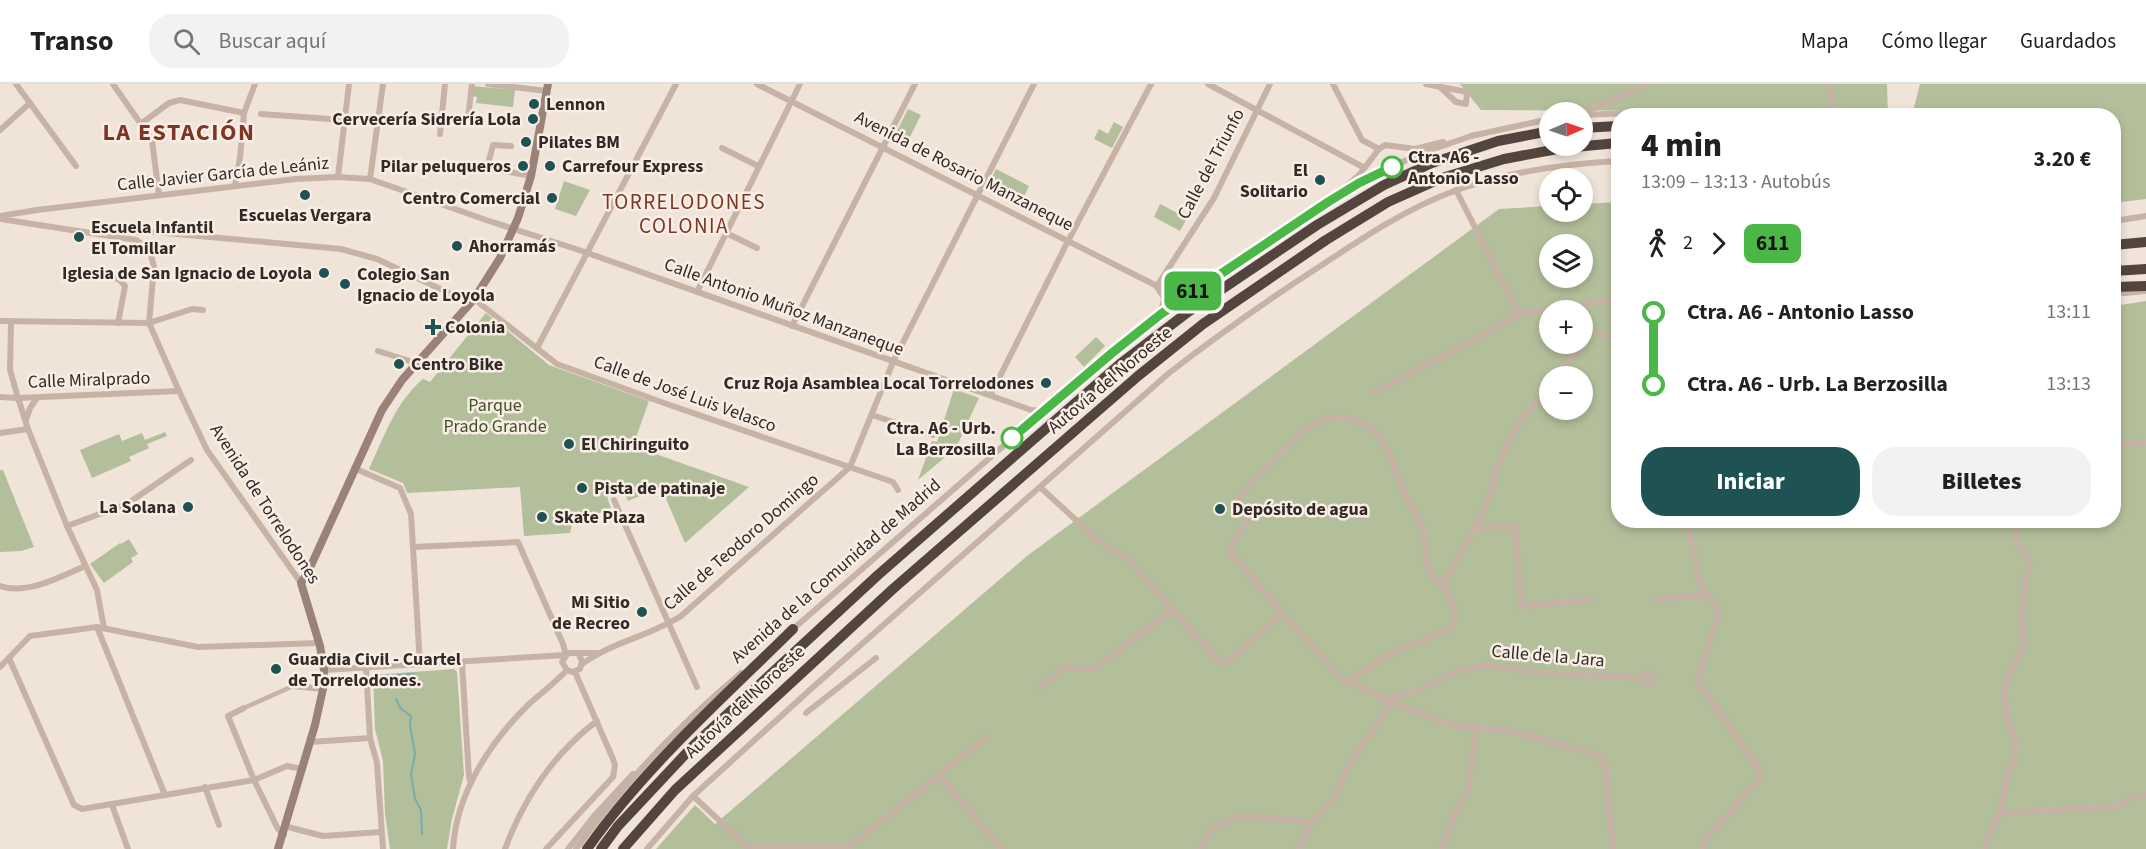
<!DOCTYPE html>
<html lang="es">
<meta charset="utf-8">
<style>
body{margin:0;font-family:"Source Sans 3",sans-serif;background:#f2f2f2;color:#202124;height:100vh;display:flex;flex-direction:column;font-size:22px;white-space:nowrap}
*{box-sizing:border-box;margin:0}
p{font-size:20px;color:#757577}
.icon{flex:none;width:33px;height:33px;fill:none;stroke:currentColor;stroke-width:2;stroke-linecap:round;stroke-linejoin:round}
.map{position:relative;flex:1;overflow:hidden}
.side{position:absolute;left:1611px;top:24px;width:510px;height:420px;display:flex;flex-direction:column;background:#fff;border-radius:24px;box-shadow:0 3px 9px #0003}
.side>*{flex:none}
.badge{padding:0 12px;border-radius:9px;font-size:21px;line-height:39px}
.needle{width:39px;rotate:88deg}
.buttons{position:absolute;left:1539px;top:18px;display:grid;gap:12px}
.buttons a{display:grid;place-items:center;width:54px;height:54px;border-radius:50%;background:#fff;box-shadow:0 3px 9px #0003;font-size:30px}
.map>.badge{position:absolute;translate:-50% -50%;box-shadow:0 0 0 3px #fff}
.legs{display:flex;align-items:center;gap:9px;height:66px;padding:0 30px;font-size:20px}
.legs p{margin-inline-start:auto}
.headline{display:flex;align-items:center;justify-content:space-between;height:102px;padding:0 30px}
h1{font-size:33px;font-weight:800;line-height:45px}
.cta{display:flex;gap:12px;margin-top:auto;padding:12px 30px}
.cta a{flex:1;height:69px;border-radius:24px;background:#1e5253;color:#fff;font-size:24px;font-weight:800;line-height:69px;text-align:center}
.cta a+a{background:#f2f2f2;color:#202124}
ul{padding:0 30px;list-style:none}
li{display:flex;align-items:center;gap:21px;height:72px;font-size:22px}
li i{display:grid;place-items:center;width:9px;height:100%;margin:0 8px;background:currentColor}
li i::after{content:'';width:15px;height:15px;margin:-8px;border:4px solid;border-radius:50%;background:#fff}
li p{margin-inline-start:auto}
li:first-child i{background:linear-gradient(#0000 50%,currentColor 0)}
li:last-child i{background:linear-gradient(currentColor 50%,#0000 0)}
header{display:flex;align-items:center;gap:36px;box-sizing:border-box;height:84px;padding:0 30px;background:#fff;border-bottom:2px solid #e0e0e0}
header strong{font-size:28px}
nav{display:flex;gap:33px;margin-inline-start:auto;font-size:21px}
.search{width:420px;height:54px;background:#f2f2f2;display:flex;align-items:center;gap:15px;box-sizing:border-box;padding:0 21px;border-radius:24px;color:#757577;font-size:22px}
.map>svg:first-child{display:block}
.green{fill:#b3be9a;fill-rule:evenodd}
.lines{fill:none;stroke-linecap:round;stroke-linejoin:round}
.stream{stroke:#79acab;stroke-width:2}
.pedestrian{stroke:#c7b3a5;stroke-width:4.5}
.minor{stroke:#c7b3a5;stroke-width:6}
.secondary{stroke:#9b8277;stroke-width:8}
.motorway{stroke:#54443e;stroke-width:10}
.line-1-casing{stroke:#fff;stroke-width:14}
.line-1{stroke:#4ab747;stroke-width:9}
.poi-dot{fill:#1e5253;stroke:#f8eee5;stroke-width:2}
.stop-1-dot{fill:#fff;stroke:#4ab747;stroke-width:3}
.labels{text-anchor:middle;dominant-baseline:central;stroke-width:5;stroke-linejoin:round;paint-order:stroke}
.poi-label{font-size:18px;font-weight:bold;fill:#332a26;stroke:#f8eee5;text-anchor:start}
.stop-label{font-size:18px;font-weight:bold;fill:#332a26;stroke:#f8eee5;text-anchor:start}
.street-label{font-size:18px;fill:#332a26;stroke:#f8eee5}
.park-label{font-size:18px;fill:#45502b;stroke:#f8eee5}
.quarter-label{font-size:21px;letter-spacing:1.5px;fill:#7f3523;stroke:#f8eee5}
.district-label{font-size:24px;font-weight:bold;letter-spacing:1.5px;fill:#7f3523;stroke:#f8eee5}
</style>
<header>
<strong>Transo</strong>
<div class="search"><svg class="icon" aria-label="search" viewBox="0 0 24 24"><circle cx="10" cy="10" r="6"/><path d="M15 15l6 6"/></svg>Buscar aquí</div>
<nav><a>Mapa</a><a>Cómo llegar</a><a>Guardados</a></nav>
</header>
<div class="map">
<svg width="2146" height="765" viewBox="0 0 2146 765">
<rect width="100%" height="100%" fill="#f0e4d9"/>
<g class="green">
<polygon points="1460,0 1887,0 1888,31 1760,32 1747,27 1481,26"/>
<polygon points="1920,0 2146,0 2146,115 2114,119 2114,32 1912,31"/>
<polygon points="473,2 515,6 513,23 476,19 477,13 472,12"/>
<polygon points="908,25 921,31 906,61 893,55"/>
<polygon points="1114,38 1123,43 1112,64 1094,55 1099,45 1108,50"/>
<polygon points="996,85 1029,102 1021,119 988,102"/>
<polygon points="564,97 590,106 576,132 555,125"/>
<path d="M1618,118V436H2114V222L2146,217V765H656L695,721L715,740L1027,472L1499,125L1549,122L1550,128H1582L1583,120ZM1550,160H1582V194H1550ZM1550,226H1582V260H1550ZM1550,292H1582V326H1550Z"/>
<polygon points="1160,120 1187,134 1180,147 1154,133"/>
<path d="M486,229L549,281L649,317L633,362L749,403L685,459L661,403L628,417L623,406L607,413L611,424L572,441L570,449L524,452L520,403L407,409L403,399L369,385C383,355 396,317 423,295L430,298Z"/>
<polygon points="1096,253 1105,262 1084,283 1075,273"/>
<polygon points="954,305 979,314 956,364 918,396 932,357 937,358"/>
<polygon points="165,348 167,352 147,360 149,364 129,373 131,377 92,394 80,366 119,350 122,357 142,349 145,356"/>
<polygon points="0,386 3,386 34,463 21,467 0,468"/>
<polygon points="129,455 138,470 131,474 133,478 104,499 90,480 120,459 121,460"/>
<polygon points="454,585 457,588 464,691 452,735 447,765 390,765 385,730 383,677 375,645 373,591"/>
</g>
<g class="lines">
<g class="stream">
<polyline points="376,598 380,592 414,590"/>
<polyline points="396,615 401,625 411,632 410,641 415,670 411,690 415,715 421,726 422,750"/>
</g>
<polyline class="pedestrian" points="244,624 293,602"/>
<g class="minor">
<polyline points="16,0 76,82"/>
<polyline points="113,0 152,56 159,111"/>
<polyline points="488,0 547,7"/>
<polyline points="757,0 1157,202 1176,209 1190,208"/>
<polyline points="1208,0 1363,83"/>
<polyline points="1333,0 1362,56 1379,65"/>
<polyline points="1426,0 1467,8 1466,20 1456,18 1440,3"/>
<polyline points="1828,0 1834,24 1840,32"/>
<polyline points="1584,29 1646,0"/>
<polyline points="261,30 344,36"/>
<polyline points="1582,31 1633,29 1676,32"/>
<polyline points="468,34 472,0"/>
<polyline points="142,39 169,19 180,16 244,29"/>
<polyline points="0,46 30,19"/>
<polyline points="440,50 445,0"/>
<polyline points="1471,52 1550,35"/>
<polyline points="511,62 493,61 487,84 531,92"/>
<polyline points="722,64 758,82"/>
<polyline points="338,93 349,0"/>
<polyline points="370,95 383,0"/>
<polyline points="235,101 240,74 244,29 255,0"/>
<polyline points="1342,106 1359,91 1379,65 1385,61 1415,65 1443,58"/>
<polyline points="1456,106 1519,230 1618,215"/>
<polyline points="0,132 37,126 296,95 338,93 370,95 486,136 579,166 1031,326 1045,327"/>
<polyline points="0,135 136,156 145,162 151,171 154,183 149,239 179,307 207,366 301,499"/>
<polyline points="2114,137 2146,132"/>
<polyline points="108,148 155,148 341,165 377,175 470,219"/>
<polyline points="726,149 757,164"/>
<polyline points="100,188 120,196 125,202 118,239"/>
<polyline points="1157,202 1214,114 1270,0"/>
<polyline points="1157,203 1164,214 1161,229"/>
<polyline points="697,208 800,0"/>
<polyline points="2114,210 2146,207"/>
<polyline points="474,215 557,280 664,319 893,398 898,406"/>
<polyline points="1582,228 1589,246 1582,259"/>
<polyline points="0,237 149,239 192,225 203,226"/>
<polyline points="11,238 10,286 18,314 28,345 67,442 97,506 104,544"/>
<polyline points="792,242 915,0"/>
<polyline points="1589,246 1618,257"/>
<polyline points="537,264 676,0"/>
<polyline points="378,267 416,279"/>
<polyline points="1557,292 1582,260"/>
<polyline points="1373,309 1476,255 1519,230"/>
<polyline points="991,310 1068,157 1151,0"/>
<polyline points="0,313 18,314 179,307"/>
<polyline points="872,331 933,351"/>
<polyline points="26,336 30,324 37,314"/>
<polyline points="0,349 28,345"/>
<polyline points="2114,356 2126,360 2146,358"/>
<polyline points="354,384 400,404 411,430 420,581"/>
<polyline points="1040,403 1100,458 1129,476 1218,577 1224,579 1230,576 1282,529 1343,596 1392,618 1448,640 1515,648 1597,671 1602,675 1605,681 1613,765"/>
<polyline points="614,416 697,603"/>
<path d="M1687,436L1701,503C1706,513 1716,517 1719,528L1699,591L1698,599L1758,683L1760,690L1758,696L1704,757L1703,765"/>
<polyline points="67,442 127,420 191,376"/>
<polyline points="1475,444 1515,442 1521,522 1592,516"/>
<polyline points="414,463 518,458 563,560 566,571"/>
<path d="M0,502C27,511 60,493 85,482"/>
<polyline points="1655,515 1705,511"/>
<path d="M1282,529L1229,466L1247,437L1246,429L1237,414L1303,347C1316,337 1329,332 1345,334C1390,341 1391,383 1408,417C1412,427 1420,434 1423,445C1429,467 1421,476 1435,498L1444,497L1475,444L1491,409L1497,383L1509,357L1520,338L1550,302"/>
<polyline points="97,543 165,711"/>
<polyline points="792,546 1078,297 1160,230 1260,162 1359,99 1419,70 1474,51"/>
<polyline points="579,571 582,577 580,585 572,588 567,586 562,578 568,569 596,569"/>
<polyline points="9,574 74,721 82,725 254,696 287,682 303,685"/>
<polyline points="462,579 469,693 471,699"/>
<path d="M582,580C612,558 650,552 681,532L850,383L893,278L1034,0"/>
<polyline points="0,583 30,552 97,543 198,563 319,559"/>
<polyline points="366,584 370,654 377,679 383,765"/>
<polyline points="324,586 565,571"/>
<circle cx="1648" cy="595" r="6"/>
<polyline points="1347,598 1387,571 1449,546 1456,532 1444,497"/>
<polyline points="293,602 323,605"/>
<polyline points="1041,603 1065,583 1095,585 1172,526"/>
<polyline points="1386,615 1419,606 1457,587 1486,581 1532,588 1642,594"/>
<polyline points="244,624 228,632 254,696 278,745 284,751"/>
<polyline points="806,629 876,574"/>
<polyline points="310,658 370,654"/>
<polyline points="939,691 1002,765"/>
<polyline points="205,703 219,741"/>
<polyline points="693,712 748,763 849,763 987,653"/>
<polyline points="112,721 128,765"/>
<polyline points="2000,729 2117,723 2128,715 2146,710"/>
<polyline points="288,743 323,752 381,748"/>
<path d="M453,765C456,710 490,658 529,620C541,609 555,599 567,586"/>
<path d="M505,765C524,714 553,670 597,637"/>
<polyline points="546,765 613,693 615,681 613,675 575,588"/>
<polyline points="568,765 594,732 633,690"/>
<path d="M576,765C623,700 679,641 741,589"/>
<path d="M647,765L693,712L812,604L1169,289C1218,251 1269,215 1322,181C1364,153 1409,123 1457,106C1509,87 1564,80 1618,77"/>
<polyline points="1198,765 1214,743 1241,732 1312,738"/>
<polyline points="1298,765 1312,738 1334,714 1350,679 1392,618"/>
<polyline points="1442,765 1452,736 1467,709 1477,643"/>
<polyline points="1985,765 1987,755 2000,729 2007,694 2015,674 2016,663 2006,628 2004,606 2007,593 2017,577 2023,562 2021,537 2025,500 2030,479 2017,456 2014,436"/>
</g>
<polyline class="secondary" points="278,765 315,641 323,605 324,586 320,562 301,499 308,488 382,326 402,296 474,215 500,174 518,134 531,92 548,0"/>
<g class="motorway">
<polyline points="1582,44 1618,42"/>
<polyline points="2114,161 2146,158"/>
<polyline points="2114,187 2146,185"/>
<polyline points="2114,203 2146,202"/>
<path d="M587,765C645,683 722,615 793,545"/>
<polyline points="601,765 618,742 694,661 878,491 1120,280 1188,228 1317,141 1384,101 1432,79 1498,57 1550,47"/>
<polyline points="623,765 675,706 894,504 1138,292 1203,240 1326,156 1388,118 1442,94 1504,75 1563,64 1618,59"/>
</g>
</g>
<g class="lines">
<defs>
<polyline id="line-1" points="1012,354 1112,269 1161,230 1328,118 1359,99 1392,83"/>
</defs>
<use href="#line-1" class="line-1-casing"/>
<use href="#line-1" class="line-1"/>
</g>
<g class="poi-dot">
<circle cx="534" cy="20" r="6"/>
<circle cx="533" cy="35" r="6"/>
<circle cx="526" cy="58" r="6"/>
<circle cx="523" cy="82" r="6"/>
<circle cx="550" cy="82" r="6"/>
<circle cx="1320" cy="96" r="6"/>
<circle cx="305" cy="111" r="6"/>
<circle cx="552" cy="114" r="6"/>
<circle cx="79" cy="153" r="6"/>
<circle cx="457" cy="162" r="6"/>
<circle cx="324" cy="189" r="6"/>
<circle cx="345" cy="200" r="6"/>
<path d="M430 234h6v6h6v6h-6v6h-6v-6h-6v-6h6z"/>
<circle cx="399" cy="280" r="6"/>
<circle cx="1046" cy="299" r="6"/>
<circle cx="569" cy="360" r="6"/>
<circle cx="582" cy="404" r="6"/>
<circle cx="188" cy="423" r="6"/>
<circle cx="1220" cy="425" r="6"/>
<circle cx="542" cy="433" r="6"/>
<circle cx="642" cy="528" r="6"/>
<circle cx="276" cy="585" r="6"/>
</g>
<g class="stop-1-dot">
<circle cx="1392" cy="83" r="10"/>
<circle cx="1012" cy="354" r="10"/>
</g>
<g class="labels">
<g class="poi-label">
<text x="546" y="20">Lennon</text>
<text x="521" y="35" text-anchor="end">Cervecería Sidrería Lola</text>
<text x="538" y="58">Pilates BM</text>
<text x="511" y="82" text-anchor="end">Pilar peluqueros</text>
<text x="562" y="82">Carrefour Express</text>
<text x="1308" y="86" text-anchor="end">El<tspan x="1308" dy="21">Solitario</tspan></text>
<text x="540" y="114" text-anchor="end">Centro Comercial</text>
<text x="305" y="131" text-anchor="middle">Escuelas Vergara</text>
<text x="91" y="143">Escuela Infantil<tspan x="91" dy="21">El Tomillar</tspan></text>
<text x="469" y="162">Ahorramás</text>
<text x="312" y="189" text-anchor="end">Iglesia de San Ignacio de Loyola</text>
<text x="357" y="190">Colegio San<tspan x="357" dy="21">Ignacio de Loyola</tspan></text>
<text x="445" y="243">Colonia</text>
<text x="411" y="280">Centro Bike</text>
<text x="1034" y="299" text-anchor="end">Cruz Roja Asamblea Local Torrelodones</text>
<text x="581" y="360">El Chiringuito</text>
<text x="594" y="404">Pista de patinaje</text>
<text x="176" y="423" text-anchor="end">La Solana</text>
<text x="1232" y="425">Depósito de agua</text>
<text x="554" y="433">Skate Plaza</text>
<text x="630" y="518" text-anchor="end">Mi Sitio<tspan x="630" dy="21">de Recreo</tspan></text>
<text x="288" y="575">Guardia Civil - Cuartel<tspan x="288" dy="21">de Torrelodones.</tspan></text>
</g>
<g class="stop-label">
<text x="1408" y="73">Ctra. A6 -<tspan x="1408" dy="21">Antonio Lasso</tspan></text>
<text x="996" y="344" text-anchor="end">Ctra. A6 - Urb.<tspan x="996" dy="21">La Berzosilla</tspan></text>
</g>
<g class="street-label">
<text transform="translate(1211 80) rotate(-62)">Calle del Triunfo</text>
<text transform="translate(964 87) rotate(27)">Avenida de Rosario Manzaneque</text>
<text transform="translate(223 90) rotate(-6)">Calle Javier García de Leániz</text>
<text transform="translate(784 223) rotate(20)">Calle Antonio Muñoz Manzaneque</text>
<text transform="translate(89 296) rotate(-2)">Calle Miralprado</text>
<text transform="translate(1110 296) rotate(-40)">Autovía del Noroeste</text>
<text transform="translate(685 310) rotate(20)">Calle de José Luis Velasco</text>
<text transform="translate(265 420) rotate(57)">Avenida de Torrelodones</text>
<text transform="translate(741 458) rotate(-41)">Calle de Teodoro Domingo</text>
<text transform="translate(836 487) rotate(-41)">Avenida de la Comunidad de Madrid</text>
<text transform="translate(1548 572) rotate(5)">Calle de la Jara</text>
<text transform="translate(745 618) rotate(-43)">Autovía del Noroeste</text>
</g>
<g class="park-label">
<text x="495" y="321">Parque<tspan x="495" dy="21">Prado Grande</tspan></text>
</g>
<g class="quarter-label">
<text x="684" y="118">TORRELODONES<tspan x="684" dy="24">COLONIA</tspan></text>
</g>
<g class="district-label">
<text x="179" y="48">LA ESTACIÓN</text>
</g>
</g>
</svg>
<div class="buttons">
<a><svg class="needle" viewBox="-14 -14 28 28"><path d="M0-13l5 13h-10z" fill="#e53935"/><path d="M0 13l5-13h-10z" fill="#757577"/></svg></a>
<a><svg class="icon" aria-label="locate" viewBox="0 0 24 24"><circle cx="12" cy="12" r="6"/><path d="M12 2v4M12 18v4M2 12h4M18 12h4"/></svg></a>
<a><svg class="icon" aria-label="layers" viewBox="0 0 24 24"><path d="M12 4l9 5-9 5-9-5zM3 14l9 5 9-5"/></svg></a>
<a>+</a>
<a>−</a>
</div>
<b class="badge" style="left:1193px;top:207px;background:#4ab747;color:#111">611</b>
<section class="side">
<div class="headline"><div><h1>4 min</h1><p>13:09 – 13:13 · Autobús</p></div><b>3.20 €</b></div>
<div class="legs"><svg class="icon" aria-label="walk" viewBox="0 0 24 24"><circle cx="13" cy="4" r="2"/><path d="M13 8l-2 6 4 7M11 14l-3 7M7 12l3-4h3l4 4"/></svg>2<svg class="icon" aria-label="forward" viewBox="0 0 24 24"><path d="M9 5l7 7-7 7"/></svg><b class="badge" style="background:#4ab747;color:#111">611</b></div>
<ul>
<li><i style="color:#4ab747"></i><b>Ctra. A6 - Antonio Lasso</b><p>13:11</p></li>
<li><i style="color:#4ab747"></i><b>Ctra. A6 - Urb. La Berzosilla</b><p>13:13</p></li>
</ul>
<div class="cta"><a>Iniciar</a><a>Billetes</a></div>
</section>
</div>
